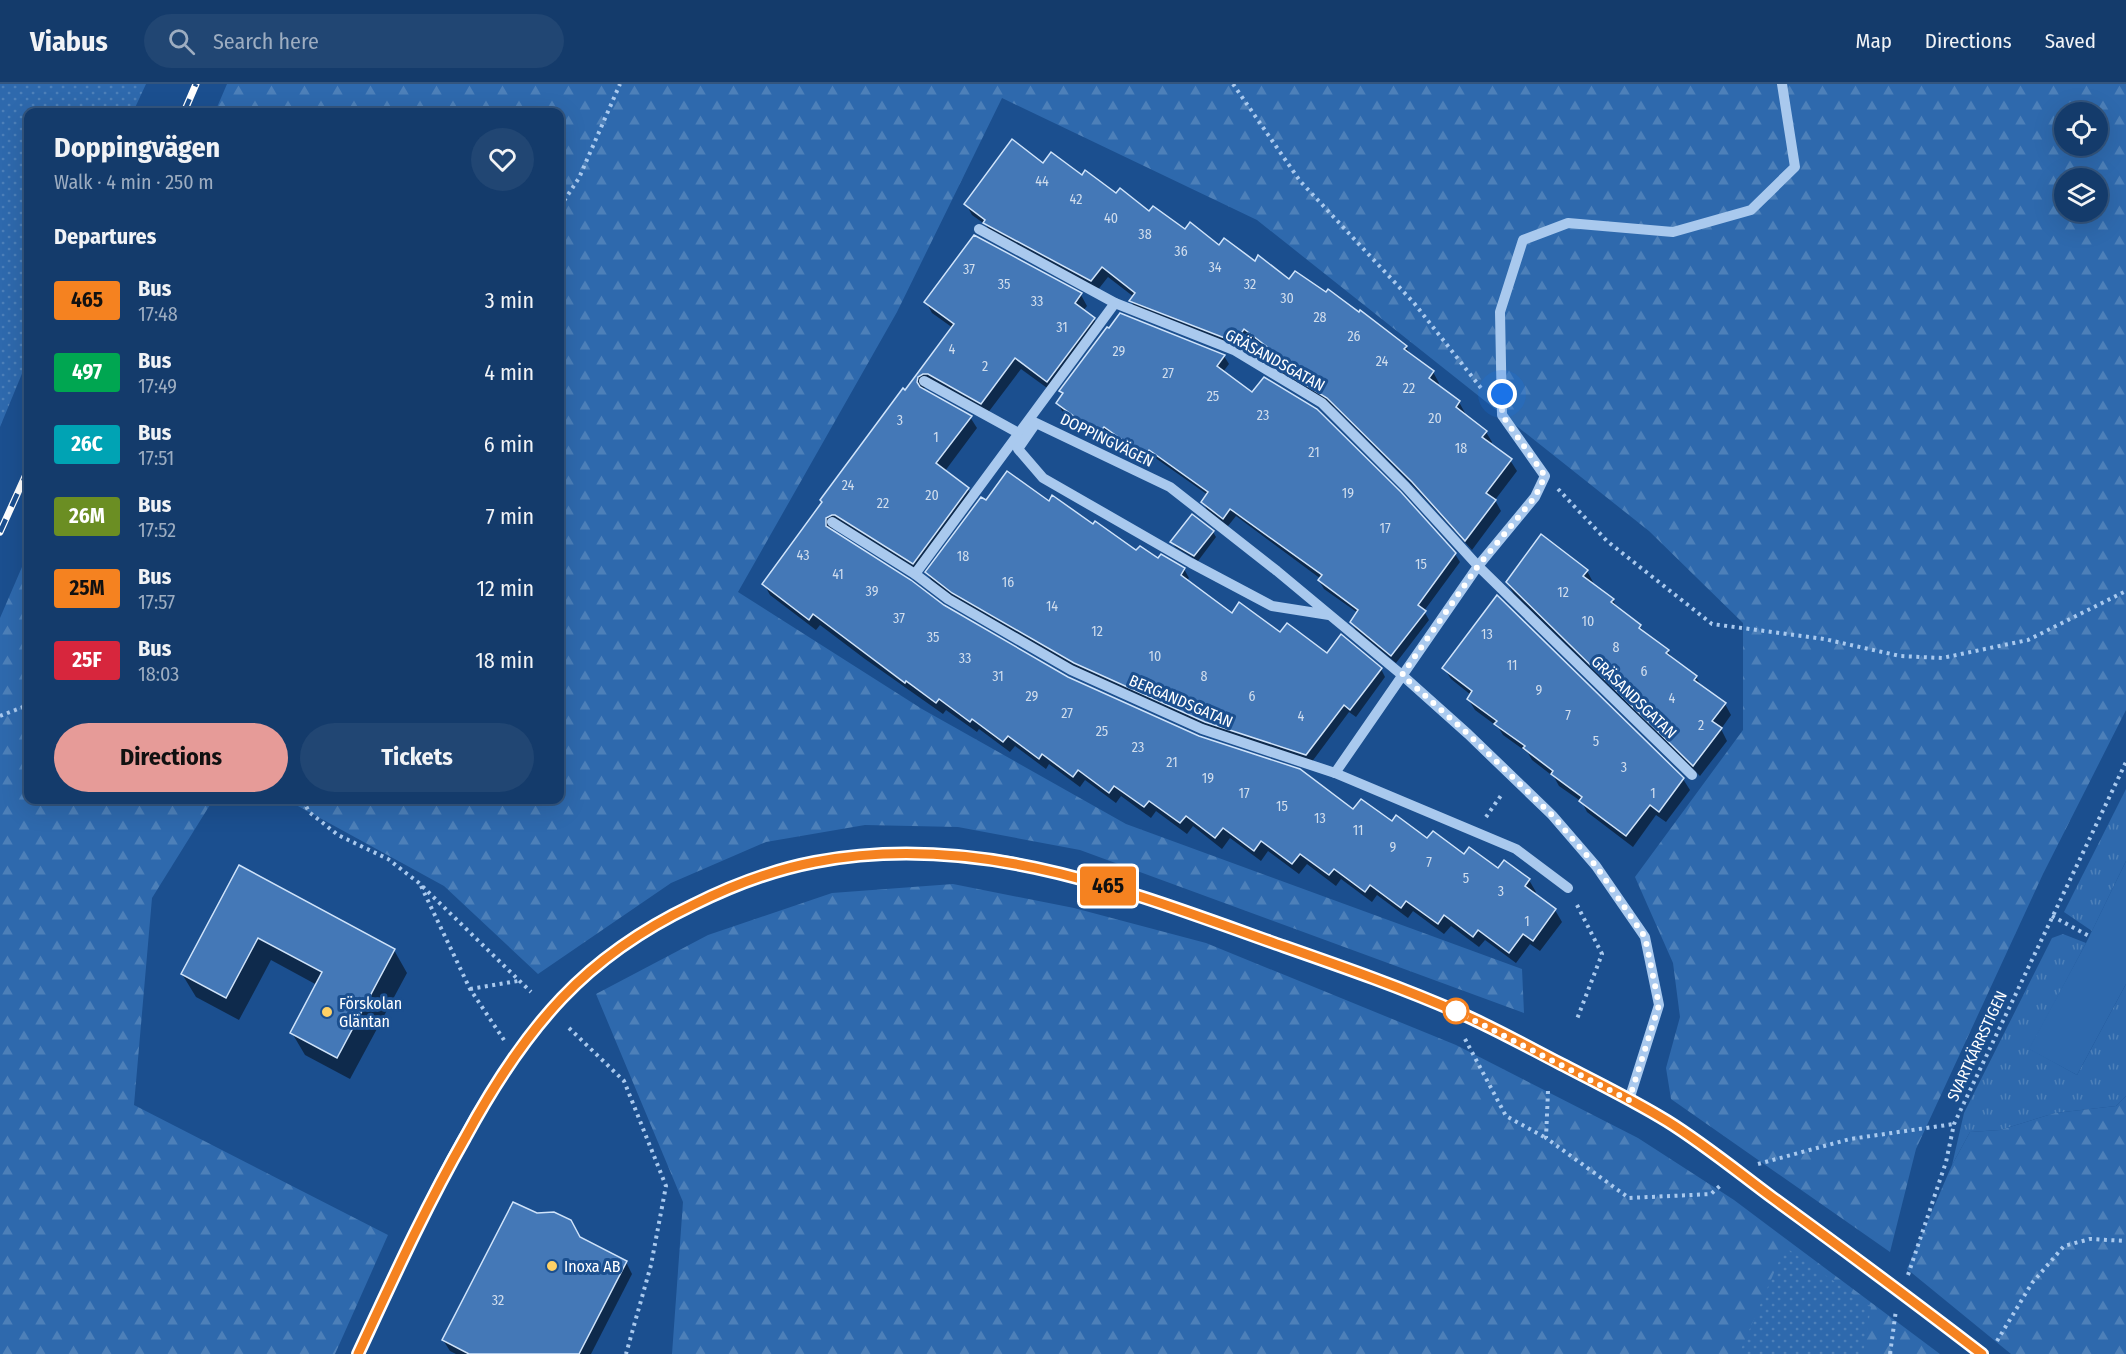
<!DOCTYPE html>
<meta charset="utf-8">
<style>
body{margin:0;font-family:"Fira Sans Condensed",sans-serif;background:#214673;color:#f1f3f6;height:100vh;display:flex;flex-direction:column;font-size:22px;white-space:nowrap}
*{box-sizing:border-box;margin:0}
p{font-size:20px;color:#9dadc1}
.icon{flex:none;width:33px;height:33px;fill:none;stroke:currentColor;stroke-width:2;stroke-linecap:round;stroke-linejoin:round}
.map{position:relative;flex:1;overflow:hidden}
.side{position:absolute;left:24px;top:24px;width:540px;height:696px;display:flex;flex-direction:column;background:#143b6b;border-radius:12px;box-shadow:0 6px 24px #0002,0 0 0 2px #33557e}
.side>*{flex:none}
.badge{padding:0 12px;border-radius:4px;font-size:21px;line-height:39px}
.fabs{position:absolute;left:2054px;top:18px;display:grid;gap:12px}
.fabs a{display:grid;place-items:center;width:54px;height:54px;border-radius:50%;background:#143b6b;box-shadow:0 6px 24px #0002,0 0 0 2px #33557e;font-size:30px}
.you{position:absolute;width:30px;height:30px;margin:-15px;border:4px solid #fff;border-radius:50%;background:#1a73e8;box-shadow:0 0 0 9px #1a73e833}
.map>.badge{position:absolute;translate:-50% -50%;box-shadow:0 0 0 3px #fff}
h2{padding:0 30px;font-size:22px;line-height:54px}
.round{display:grid;place-items:center;flex:none;width:63px;height:63px;border-radius:32px;background:#214673}
.head{display:flex;align-items:center;justify-content:space-between;height:102px;padding:0 30px}
h1{font-size:28px;font-weight:700;line-height:45px}
.action{display:flex;gap:12px;margin-top:auto;padding:12px 30px}
.action a{flex:1;height:69px;border-radius:36px;background:#e69b98;color:#111;font-size:24px;font-weight:700;line-height:69px;text-align:center}
.action a+a{background:#214673;color:#f1f3f6}
ul{padding:0;list-style:none}
li{display:flex;align-items:center;gap:18px;height:72px;padding:0 30px}
li div{flex:1}
li b{display:block;font-size:22px}
li em{font-style:normal}
li .badge{min-width:66px;font-weight:700;text-align:center}
header{display:flex;align-items:center;gap:36px;box-sizing:border-box;height:84px;padding:0 30px;background:#143b6b;border-bottom:2px solid #33557e}
header strong{font-size:28px}
nav{display:flex;gap:33px;margin-inline-start:auto;font-size:21px}
.search{width:420px;height:54px;background:#214673;display:flex;align-items:center;gap:15px;box-sizing:border-box;padding:0 21px;border-radius:33px;color:#9dadc1;font-size:22px}
.map>svg:first-child{display:block}
.grass{fill:url(#grass-tufts)}
.forest{fill:url(#forest-firs);fill-rule:evenodd}
.park{fill:url(#park-dots)}
.pitch{fill:#2e69ad}
.shadow{fill:#0007}
.building{fill:#4478b7;stroke:#cfe3fa;stroke-width:1.5}
.lines{fill:none;stroke-linecap:round;stroke-linejoin:round}
.path{stroke:#a9c9ee;stroke-width:4;stroke-dasharray:3 4.5;stroke-linecap:butt}
.minor{stroke:#a9c9ee;stroke-width:10}
.rail-casing{stroke:#fff;stroke-width:7}
.rail{stroke:#1b4f8f;stroke-width:4.5;stroke-dasharray:14;stroke-linecap:butt}
.minor-bridge{stroke:#a9c9ee;stroke-width:10}
.line-casing{stroke:#fff;stroke-width:14}
.line{stroke:#f58220;stroke-width:9}
.walk{stroke:#fff;stroke-width:6;stroke-dasharray:0 10.8}
.stop-dot{fill:#fff;stroke:#f58220;stroke-width:3}
.poi-dot{fill:#ffd166;stroke:#1b4f8f;stroke-width:2}
.labels{text-anchor:middle;dominant-baseline:central;stroke-width:6;stroke-linejoin:round;paint-order:stroke}
.number-label{font-size:14px;fill:#d0dded}
.street-label{font-size:16px;fill:#fff;stroke:#1b4f8f}
.poi-label{font-size:16px;fill:#fff;stroke:#1b4f8f;text-anchor:start}
</style>
<header>
<strong>Viabus</strong>
<div class="search"><svg class="icon" aria-label="search" viewBox="0 0 24 24"><circle cx="10" cy="10" r="6"/><path d="M15 15l6 6"/></svg>Search here</div>
<nav><a>Map</a><a>Directions</a><a>Saved</a></nav>
</header>
<div class="map">
<svg width="2126" height="1270" viewBox="0 0 2126 1270">
<defs>
<pattern id="grass-tufts" width="24" height="20" patternUnits="userSpaceOnUse" patternTransform="scale(1.5)"><rect width="24" height="20" fill="#2e69ad"/><path d="M3 7l-1-3M5 7V3M7 7l1-3M15 17l-1-3M17 17v-4M19 17l1-3" fill="none" stroke="#4d80b9"/></pattern>
<pattern id="forest-firs" width="22" height="20" patternUnits="userSpaceOnUse" patternTransform="scale(1.5)"><rect width="22" height="20" fill="#2e69ad"/><path d="M5 1l3.5 6h-7zM16 11l3.5 6h-7z" fill="#4d80b9"/></pattern>
<pattern id="park-dots" width="8" height="8" patternUnits="userSpaceOnUse" patternTransform="scale(1.5)"><rect width="8" height="8" fill="#2e69ad"/><path d="M2 2h.1M6 6h.1" fill="none" stroke="#4d80b9" stroke-width="1.8" stroke-linecap="round"/></pattern>
</defs>
<rect width="100%" height="100%" fill="#1b4f8f"/>
<g class="grass">
<polygon points="2126,705 2126,777 2092,847 2064,828"/>
<polygon points="2063,850 2086,859 2030,965 2077,991 2126,900 2126,1012 2116,1022 2055,1029 2000,1046 1970,1048 1952,1081 1964,1029 2052,854"/>
</g>
<g class="forest">
<path d="M227,0H2126V626L2043,790L1916,1065L1890,1168L1671,1015L1666,984L1680,933L1673,879L1635,793L1743,646V539L1649,447L1257,136L1002,14L897,228L738,508L922,625L1126,740L1522,885L1524,929L1080,766L958,743L865,741L766,758L671,799L538,890L444,802L287,716H560V28H215ZM2064,28H2097V62H2064ZM2064,94H2097V128H2064Z"/>
<polygon points="28,469 28,716 213,716 152,814 134,1021 388,1151 335,1270 0,1270 0,534"/>
<polygon points="953,800 1074,824 1206,859 1456,961 1638,1054 1734,1116 1940,1270 672,1270 683,1118 596,910 708,851 832,809"/>
<polygon points="2126,1012 2126,1270 2011,1270 1907,1185 1952,1081 1970,1048 2000,1046 2055,1029 2116,1022"/>
</g>
<g class="park">
<polygon points="0,0 146,0 133,28 28,28 28,275 0,343"/>
<polygon points="1785,1163 1871,1223 1863,1270 1739,1270"/>
</g>
<polygon class="pitch" points="2126,777 2126,900 2077,991 2029,965 2086,859"/>
<g class="shadow">
<polygon points="1044,81 1082,93 1185,147 1255,179 1406,263 1411,271 1433,288 1439,299 1437,302 1459,318 1465,329 1463,331 1486,348 1492,358 1490,361 1510,376 1517,387 1495,416 1501,427 1472,466 1419,408 1335,324 1281,291 1274,281 1278,276 1250,255 1241,268 1137,227 1131,217 1134,213 1108,193 1097,207 991,149 986,141 972,131 966,120"/>
<polygon points="1081,211 1087,222 1083,227 1094,235 1100,246 1054,309 1021,285 987,330 930,300 924,304 923,307 970,333 977,344 945,387 968,405 975,416 920,490 839,441 832,445 832,448 943,523 1067,594 1354,727 1392,740 1498,786 1505,778 1529,796 1536,808 1534,810 1555,826 1562,838 1540,867 1530,860 1516,879 1485,856 1479,863 1451,842 1444,850 1413,827 1408,834 1377,811 1372,818 1341,795 1336,802 1307,780 1299,790 1268,767 1261,777 1230,754 1222,765 1193,742 1187,750 1156,727 1151,734 1121,712 1116,719 1085,696 1080,703 1049,680 1046,685 1015,662 1010,668 979,645 977,648 946,626 943,630 865,575 820,541 816,546 770,511 764,500 953,244 932,229 926,218"/>
<polygon points="1224,272 1229,280 1223,288 1455,470 1460,478 1424,527 1429,536 1396,579 1356,546 1351,538 1358,529 1324,505 1319,497 1321,495 1236,432 1228,442 1207,426 1203,418 1208,411 1154,373 1150,379 1109,350 1103,357 1062,327 1058,319 1063,311 1061,307"/>
<polygon points="986,419 1049,419 1137,468 1158,476 1161,472 1184,485 1189,494 1186,497 1232,531 1328,571 1381,585 1385,593 1356,633 1349,628 1311,679 1211,646 1081,587 958,517 932,497 927,489"/>
<polygon points="1213,448 1216,453 1198,477 1175,463 1172,458"/>
<polygon points="1587,487 1593,498 1592,500 1613,516 1618,525 1640,542 1645,550 1668,567 1673,576 1696,593 1702,603 1725,620 1731,631 1721,645 1727,657 1700,692 1514,510 1507,499"/>
<polygon points="1444,584 1683,695 1690,706 1666,738 1656,731 1633,763 1587,728 1582,718 1559,702 1554,693 1532,676 1528,669 1503,651 1498,643 1475,626 1468,615 1471,611 1451,595"/>
<polygon points="240,783 394,866 407,889 350,995 305,971 292,949 317,901 271,876 239,936 196,913 182,890"/>
<polygon points="536,1131 626,1178 632,1190 591,1270 456,1270 450,1267 443,1256"/>
</g>
<g class="building">
<polygon points="1012,55 1043,79 1051,68 1082,91 1085,86 1116,109 1120,104 1149,127 1153,122 1185,145 1190,138 1219,161 1224,154 1255,177 1258,171 1289,195 1295,187 1326,208 1328,205 1359,228 1360,226 1407,262 1404,265 1434,287 1429,294 1460,317 1456,323 1487,347 1482,353 1512,375 1486,409 1496,416 1465,457 1412,398 1327,314 1273,281 1279,272 1244,245 1235,258 1129,217 1135,209 1102,183 1091,197 983,139 985,136 964,120"/>
<polygon points="974,151 1082,209 1075,219 1095,234 1047,298 1015,274 981,320 928,290 923,290 918,293 917,298 920,303 972,332 936,379 969,404 913,480 835,431 832,431 826,434 826,442 911,496 944,521 1068,593 1199,652 1300,685 1353,725 1361,715 1392,737 1396,731 1427,754 1433,747 1464,770 1469,763 1498,784 1504,776 1530,795 1525,802 1556,825 1533,857 1523,850 1509,869 1478,846 1473,853 1444,831 1438,840 1406,817 1401,824 1370,801 1365,808 1334,785 1329,791 1300,770 1292,780 1261,757 1254,767 1223,744 1215,754 1186,732 1180,739 1149,717 1144,723 1114,702 1109,709 1078,686 1073,693 1042,670 1039,675 1008,652 1003,658 972,635 970,638 939,615 936,619 906,597 905,599 813,530 809,536 762,500 822,418 820,416 903,304 905,306 954,240 924,218"/>
<polygon points="1120,229 1225,271 1217,282 1252,308 1264,293 1317,325 1401,408 1456,469 1418,521 1426,527 1391,572 1350,538 1358,526 1318,496 1322,491 1230,425 1223,435 1201,418 1208,408 1149,366 1145,372 1104,343 1098,350 1056,319 1063,309 1059,307 1107,243 1109,244"/>
<polygon points="1007,387 1049,417 1052,411 1093,440 1095,437 1136,466 1140,462 1158,474 1161,470 1185,484 1181,491 1232,529 1239,518 1280,548 1287,539 1327,569 1341,550 1382,584 1350,626 1344,621 1306,671 1205,638 1074,579 952,509 925,488 981,413 986,416"/>
<polygon points="1192,430 1214,447 1194,472 1170,458"/>
<polygon points="1541,450 1588,486 1583,492 1614,515 1611,518 1641,541 1639,544 1669,566 1666,569 1697,592 1694,596 1726,619 1712,637 1722,644 1693,682 1506,498"/>
<polygon points="1497,511 1684,694 1659,728 1650,721 1626,752 1579,717 1582,713 1551,690 1553,687 1523,664 1525,662 1494,640 1497,637 1467,615 1472,607 1442,584"/>
<polygon points="239,781 395,865 337,974 290,949 322,888 258,854 226,914 181,890"/>
<polygon points="513,1118 537,1129 554,1128 571,1136 580,1153 627,1177 579,1270 469,1270 442,1256"/>
</g>
<g class="lines">
<g class="path">
<polyline points="1233,0 1300,97 1414,219 1481,304"/>
<polyline points="560,123 579,94 620,0"/>
<polyline points="1558,405 1607,457 1712,540 1824,555 1900,572 1942,574 2028,556 2126,507"/>
<polyline points="0,632 28,621"/>
<polyline points="303,716 309,728 338,751 388,775 419,799 531,908"/>
<polyline points="1486,733 1502,710"/>
<polyline points="421,802 470,905 504,956"/>
<polyline points="1577,821 1602,870 1577,935"/>
<polyline points="2052,832 2089,852"/>
<polyline points="470,905 518,897"/>
<polyline points="569,944 624,997 666,1102 651,1181 626,1270"/>
<polyline points="1465,955 1506,1032 1546,1054"/>
<polyline points="1548,1007 1546,1054 1629,1114 1711,1110 1721,1101"/>
<polyline points="1758,1080 1850,1055 1954,1040"/>
<polyline points="1908,1191 1946,1078 1954,1040 2126,678"/>
<polyline points="1997,1257 2032,1199 2064,1162 2090,1155 2126,1157"/>
<polyline points="1890,1270 1896,1226"/>
</g>
<g class="minor">
<polyline points="979,145 1115,219 1234,266 1322,319 1406,403 1478,482 1692,691"/>
<polyline points="924,297 1024,352"/>
<polyline points="832,438 915,490 948,515 1071,586 1202,645 1335,689 1516,765 1568,804"/>
<polyline points="915,490 1115,219"/>
<polyline points="1329,531 1272,522 1191,479 1043,394 1018,365 1036,339 1170,403 1277,487 1402,591 1468,650 1552,731 1596,782 1645,853 1659,921 1629,1016"/>
<polyline points="1335,689 1478,482 1535,413 1545,392 1502,331 1500,228 1523,156 1568,139 1673,148 1751,126 1795,83 1782,0"/>
<path d="M358,1270C414,1150 471,1010 562,914C601,873 651,842 701,817C800,769 901,761 1009,777C1027,780 1045,786 1064,791C1127,807 1187,828 1248,850C1320,875 1391,900 1460,929C1483,938 1504,951 1525,962C1573,986 1621,1012 1668,1038"/>
</g>
<defs>
<g id="rail">
<polyline points="184,28 196,0"/>
<polyline points="0,448 28,386"/>
</g>
</defs>
<use href="#rail" class="rail-casing"/>
<use href="#rail" class="rail"/>
<polyline class="minor-bridge" points="1668,1038 1888,1197 1982,1270"/>
</g>
<g class="lines">
<defs>
<path id="line" d="M358,1270C392,1197 425,1124 465,1054C492,1004 523,955 562,914C598,876 645,844 693,821C731,802 773,786 815,778C977,747 1125,806 1274,859C1337,881 1401,903 1462,930C1496,945 1528,963 1561,980C1596,998 1633,1016 1667,1037C1704,1060 1738,1088 1773,1114C1843,1165 1913,1217 1982,1270"/>
</defs>
<use href="#line" class="line-casing"/>
<use href="#line" class="line"/>
<polyline class="walk" points="1456,927 1629,1016 1659,921 1645,853 1596,782 1552,731 1468,650 1402,591 1478,482 1535,413 1545,392 1502,331 1502,310"/>
</g>
<circle class="stop-dot" cx="1456" cy="927" r="12"/>
<g class="poi-dot">
<circle cx="327" cy="928" r="6"/>
<circle cx="552" cy="1182" r="6"/>
</g>
<g class="labels">
<g class="number-label">
<text x="1042" y="97">44</text>
<text x="1076" y="115">42</text>
<text x="1111" y="134">40</text>
<text x="1145" y="150">38</text>
<text x="1181" y="167">36</text>
<text x="1215" y="183">34</text>
<text x="969" y="185">37</text>
<text x="1004" y="200">35</text>
<text x="1250" y="200">32</text>
<text x="1287" y="214">30</text>
<text x="1037" y="217">33</text>
<text x="1320" y="233">28</text>
<text x="1062" y="243">31</text>
<text x="1354" y="252">26</text>
<text x="952" y="265">4</text>
<text x="1119" y="267">29</text>
<text x="1382" y="277">24</text>
<text x="985" y="282">2</text>
<text x="1168" y="289">27</text>
<text x="1409" y="304">22</text>
<text x="1213" y="312">25</text>
<text x="1263" y="331">23</text>
<text x="1435" y="334">20</text>
<text x="900" y="336">3</text>
<text x="936" y="353">1</text>
<text x="1461" y="364">18</text>
<text x="1314" y="368">21</text>
<text x="848" y="401">24</text>
<text x="1348" y="409">19</text>
<text x="932" y="411">20</text>
<text x="883" y="419">22</text>
<text x="1385" y="444">17</text>
<text x="803" y="471">43</text>
<text x="963" y="472">18</text>
<text x="1421" y="480">15</text>
<text x="838" y="490">41</text>
<text x="1008" y="498">16</text>
<text x="872" y="507">39</text>
<text x="1563" y="508">12</text>
<text x="1052" y="522">14</text>
<text x="899" y="534">37</text>
<text x="1588" y="537">10</text>
<text x="1097" y="547">12</text>
<text x="1487" y="550">13</text>
<text x="933" y="553">35</text>
<text x="1616" y="563">8</text>
<text x="1155" y="572">10</text>
<text x="965" y="574">33</text>
<text x="1512" y="581">11</text>
<text x="1644" y="587">6</text>
<text x="998" y="592">31</text>
<text x="1204" y="592">8</text>
<text x="1539" y="606">9</text>
<text x="1032" y="612">29</text>
<text x="1252" y="612">6</text>
<text x="1672" y="614">4</text>
<text x="1067" y="629">27</text>
<text x="1568" y="631">7</text>
<text x="1301" y="632">4</text>
<text x="1701" y="641">2</text>
<text x="1102" y="647">25</text>
<text x="1596" y="657">5</text>
<text x="1138" y="663">23</text>
<text x="1172" y="678">21</text>
<text x="1624" y="683">3</text>
<text x="1208" y="694">19</text>
<text x="1244" y="709">17</text>
<text x="1653" y="709">1</text>
<text x="1282" y="722">15</text>
<text x="1320" y="734">13</text>
<text x="1358" y="746">11</text>
<text x="1393" y="763">9</text>
<text x="1429" y="778">7</text>
<text x="1466" y="794">5</text>
<text x="1501" y="807">3</text>
<text x="1527" y="837">1</text>
<text x="498" y="1216">32</text>
</g>
<g class="street-label">
<text transform="translate(1275 276) rotate(29)">GRÄSANDSGATAN</text>
<text transform="translate(1107 356) rotate(26)">DOPPINGVÄGEN</text>
<text transform="translate(1634 613) rotate(44)">GRÄSANDSGATAN</text>
<text transform="translate(1181 617) rotate(23)">BERGANDSGATAN</text>
<text transform="translate(1977 962) rotate(-65)">SVARTKÄRRSTIGEN</text>
</g>
<g class="poi-label">
<text x="339" y="919">Förskolan<tspan x="339" dy="18">Gläntan</tspan></text>
<text x="564" y="1182">Inoxa AB</text>
</g>
</g>
</svg>
<div class="fabs">
<a><svg class="icon" aria-label="locate" viewBox="0 0 24 24"><circle cx="12" cy="12" r="6"/><path d="M12 2v4M12 18v4M2 12h4M18 12h4"/></svg></a>
<a><svg class="icon" aria-label="layers" viewBox="0 0 24 24"><path d="M12 4l9 5-9 5-9-5zM3 14l9 5 9-5"/></svg></a>
</div>
<div class="you" style="left:1502px;top:310px"></div>
<b class="badge" style="left:1108px;top:802px;background:#f58220;color:#111">465</b>
<section class="side">
<div class="head"><div><h1>Doppingvägen</h1><p>Walk · 4 min · 250 m</p></div><a class="round"><svg class="icon" aria-label="heart" viewBox="0 0 24 24"><path d="M12 20l-8-8c-3-5 5-10 8-4 3-6 11-1 8 4z"/></svg></a></div>
<h2>Departures</h2>
<ul>
<li><span class="badge" style="background:#f58220;color:#111">465</span><div><b>Bus</b><p>17:48</p></div><em>3 min</em></li>
<li><span class="badge" style="background:#00a651;color:#fff">497</span><div><b>Bus</b><p>17:49</p></div><em>4 min</em></li>
<li><span class="badge" style="background:#00a3b4;color:#fff">26C</span><div><b>Bus</b><p>17:51</p></div><em>6 min</em></li>
<li><span class="badge" style="background:#6b8e23;color:#fff">26M</span><div><b>Bus</b><p>17:52</p></div><em>7 min</em></li>
<li><span class="badge" style="background:#f58220;color:#111">25M</span><div><b>Bus</b><p>17:57</p></div><em>12 min</em></li>
<li><span class="badge" style="background:#d7263d;color:#fff">25F</span><div><b>Bus</b><p>18:03</p></div><em>18 min</em></li>
</ul>
<div class="action"><a>Directions</a><a>Tickets</a></div>
</section>
</div>
